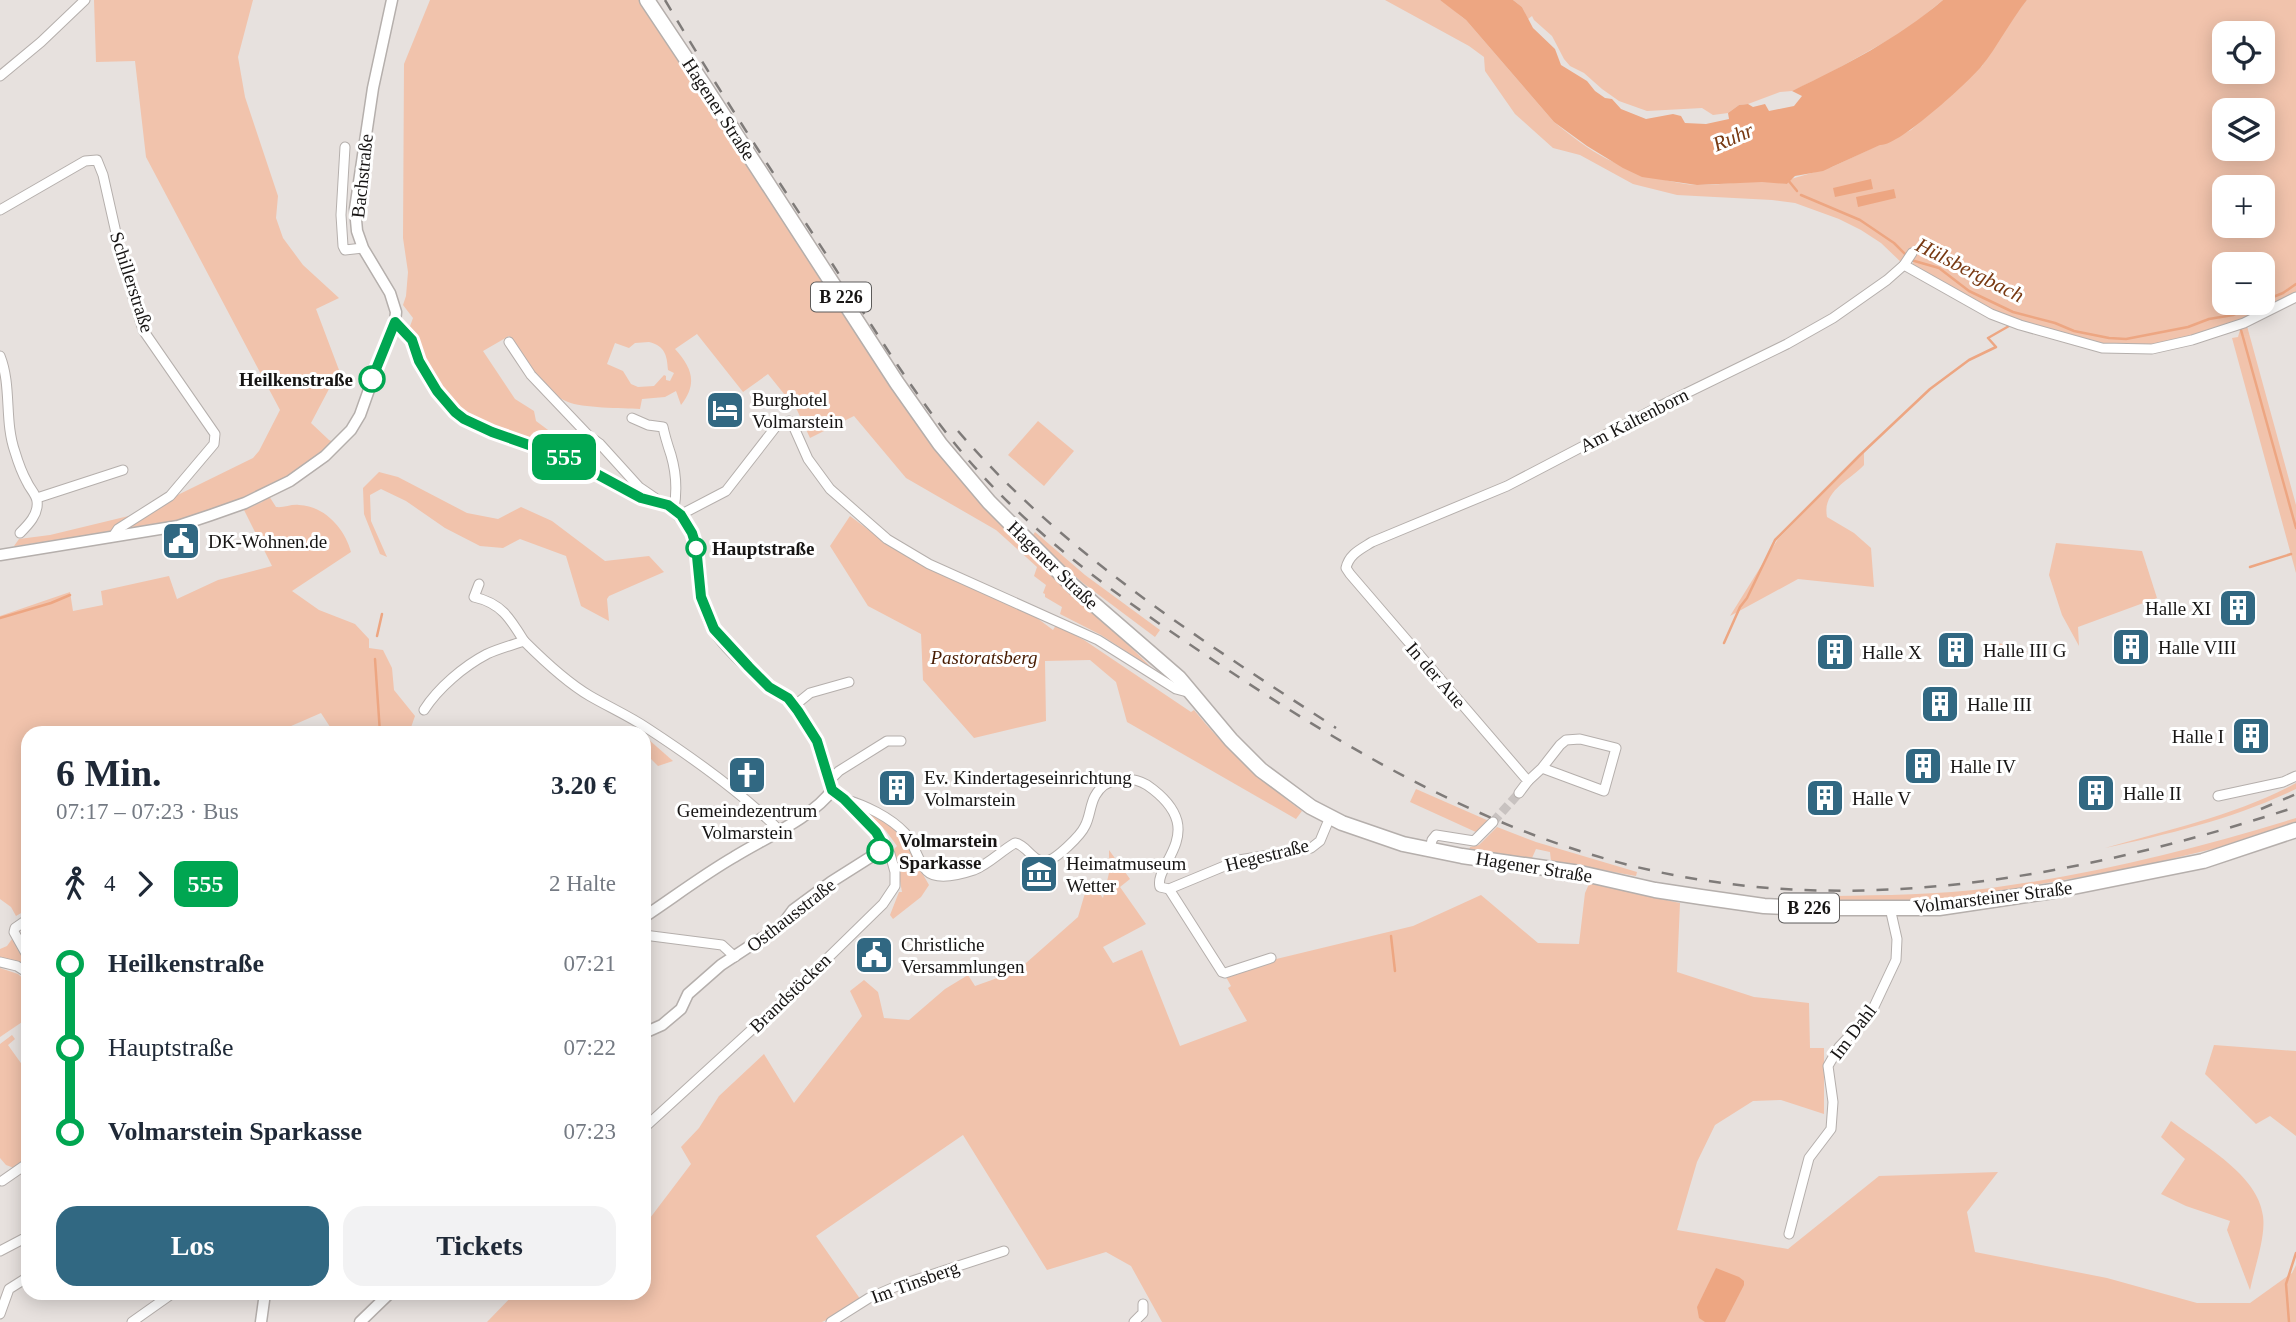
<!DOCTYPE html>
<html lang="de">
<meta charset="utf-8">
<style>
body{margin:0;font-family:"Times New Roman",serif;background:#f2f2f3;color:#1f2937;height:100vh;display:flex;flex-direction:column;font-size:26px;white-space:nowrap}
*{box-sizing:border-box;margin:0}
p{font-size:23px;color:#747a83}
.icon{flex:none;width:38px;height:38px;fill:none;stroke:currentColor;stroke-width:2;stroke-linecap:round;stroke-linejoin:round}
.map{position:relative;flex:1;overflow:hidden}
.details{position:absolute;left:21px;top:726px;width:630px;height:574px;display:flex;flex-direction:column;background:#fff;border-radius:21px;box-shadow:0 4px 18px #0003}
.details>*{flex:none}
.badge{padding:0 14px;border-radius:10px;font-size:24px;line-height:46px}
.fabs{position:absolute;left:2212px;top:21px;display:grid;gap:14px}
.fabs a{display:grid;place-items:center;width:63px;height:63px;border-radius:14px;background:#fff;box-shadow:0 4px 18px #0003;font-size:35px}
.map>.badge{position:absolute;translate:-50% -50%;box-shadow:0 0 0 4px #fff}
.legs{display:flex;align-items:center;gap:10px;height:77px;padding:0 35px;font-size:23px}
.legs p{margin-inline-start:auto}
.head{display:flex;align-items:center;justify-content:space-between;height:119px;padding:0 35px}
h1{font-size:38px;font-weight:600;line-height:52px}
.cta{display:flex;gap:14px;margin-top:auto;padding:14px 35px}
.cta a{flex:1;height:80px;border-radius:21px;background:#316882;color:#fff;font-size:28px;font-weight:600;line-height:80px;text-align:center}
.cta a+a{background:#f2f2f3;color:#1f2937}
ul{padding:0 35px;list-style:none}
li{display:flex;align-items:center;gap:24px;height:84px;font-size:26px}
li i{display:grid;place-items:center;width:10px;height:100%;margin:0 9px;background:currentColor}
li i::after{content:'';width:18px;height:18px;margin:-9px;border:5px solid;border-radius:50%;background:#fff}
li p{margin-inline-start:auto}
li:first-child i{background:linear-gradient(#0000 50%,currentColor 0)}
li:last-child i{background:linear-gradient(currentColor 50%,#0000 0)}
.map>svg:first-child{display:block}
.green{fill:#f1c3ac;fill-rule:evenodd}
.water{fill:#eda682}
.lines{fill:none;stroke-linecap:round;stroke-linejoin:round}
.stream{stroke:#eda682;stroke-width:2.5}
.minor-tunnel{stroke:#c8c2c0;stroke-width:9;stroke-dasharray:9 4.5;stroke-linecap:butt}
.minor-casing{stroke:#b5afac;stroke-width:11}
.tertiary-casing{stroke:#b5afac;stroke-width:13}
.primary-casing{stroke:#b5afac;stroke-width:17}
.minor{stroke:#fff;stroke-width:9}
.tertiary{stroke:#fff;stroke-width:10}
.primary{stroke:#fff;stroke-width:14}
.rail{stroke:#7f7b79;stroke-width:2.5;stroke-dasharray:12 12;stroke-linecap:butt}
.line-1-casing{stroke:#fff;stroke-width:16}
.line-1{stroke:#00a651;stroke-width:10}
.stop-1-dot{fill:#fff;stroke:#00a651;stroke-width:3.5}
.labels{text-anchor:middle;dominant-baseline:central;stroke-width:6;stroke-linejoin:round;paint-order:stroke}
.shield{fill:#fff;stroke:#5d5b5a;stroke-width:2}
.shield-label{font-size:18px;font-weight:bold;fill:#171514}
.street-label{font-size:19px;fill:#171514;stroke:#fff}
.stop-label{font-size:19px;font-weight:bold;fill:#171514;stroke:#fff;text-anchor:start}
.poi-label{font-size:19px;fill:#171514;stroke:#fff;text-anchor:start}
.park-label{font-size:19px;font-style:italic;fill:#471b01;stroke:#fff}
.water-label{font-size:21px;font-style:italic;fill:#783912;stroke:#fff}
</style>
<div class="map">
<svg width="2296" height="1322" viewBox="0 0 2296 1322">
<rect width="100%" height="100%" fill="#e7e1de"/>
<g class="green">
<polygon points="94,0 253,0 238,57 245,97 278,196 276,218 283,238 303,265 339,298 316,309 339,370 311,423 329,440 334,442 289,477 240,500 180,521 16,546 14,546 19,539 50,535 141,513 253,458 259,451 280,410 146,157 135,61 96,62"/>
<path d="M430,0H642L937,445L1115,632L1152,668L1167,678L1101,635L1060,614L1062,607L1045,597V594L1043,593L1046,585L1034,576L1037,567L996,530L906,478L854,416L810,438L797,410L768,374L743,392L697,334L675,349C692,368 698,383 681,405L676,391L665,397L642,399L640,409C623,408 581,408 568,402C541,391 524,359 509,336L483,351L515,399L534,411L536,421L591,462L590,463C577,457 564,450 551,446C520,435 481,430 457,407C434,386 422,356 409,329L413,318L403,305L406,296L408,272L403,238L404,64ZM649,342C665,346 667,355 668,370L674,373L670,381L666,380V376L664,375L654,386L638,387L631,384L623,371L607,364L615,343L629,348L635,343Z"/>
<path d="M1385,0H1440C1450,5 1457,14 1466,20L1554,122C1570,135 1589,150 1607,159C1633,171 1673,185 1701,185C1729,185 1759,178 1787,184L1791,179L1832,167L1911,130L1982,66L2013,17L2027,0H2296V297L2273,310L2162,347L2102,348L2020,325L1909,270L1914,261L1911,260L1904,265L1881,243L1861,230L1839,219L1795,203L1772,200L1677,195L1633,184L1580,155L1553,148L1515,114L1485,71L1484,57L1469,46ZM2224,33H2263V72H2224ZM2224,110H2263V149H2224ZM2224,187H2263V226H2224ZM2224,264H2263V303H2224Z"/>
<polygon points="1513,0 1943,0 1906,30 1828,74 1792,91 1780,92 1748,104 1739,105 1728,113 1713,115 1702,108 1647,111 1619,101 1602,89 1584,73 1570,66 1564,59 1552,36 1534,20 1532,16 1528,19 1522,7"/>
<polygon points="2247,326 2296,505 2296,573 2232,338 2238,337 2240,330"/>
<polygon points="1038,421 1074,451 1044,486 1008,455"/>
<path d="M1864,451V465C1849,481 1822,491 1827,517L1854,533L1871,548L1874,587L1798,579L1730,616L1778,539Z"/>
<polygon points="379,472 398,477 467,513 498,519 521,507 552,521 605,561 649,556 664,572 609,596 607,599 609,621 581,606 566,556 520,539 503,548 480,546 445,528 406,501 381,489 370,495 371,521 387,557 380,554 364,514 363,488"/>
<path d="M269,496L276,507C284,508 291,504 299,505C325,506 345,529 351,552L292,591L319,610L355,624L369,639V648L383,650L392,668L394,690L415,716L409,733H334L321,713L275,733H28V909L16,916L11,907L0,899V616L70,592L73,611L103,605L101,591L169,576L177,599L218,580L272,566L244,510L262,502Z"/>
<path d="M850,516L878,537L1034,614L1037,618L1053,630L1056,625L1084,640L1191,712L1194,710C1225,749 1262,781 1302,811L1296,819L1127,722L1116,682L1090,660L1045,661L1046,721L974,738L923,680L921,634L868,606L830,546Z"/>
<polygon points="1035,532 1085,575 1160,630 1155,637 1083,583 1031,538"/>
<polygon points="2056,543 2142,551 2157,598 2078,627 2079,646 2062,615 2049,575"/>
<polygon points="1990,642 2017,646 2028,652 1990,654"/>
<polygon points="648,739 673,761 658,766 644,752 644,744"/>
<path d="M2296,783V789C2236,818 2170,834 2105,848C2170,829 2237,815 2296,783Z"/>
<polygon points="1416,789 1489,821 1478,833 1410,802"/>
<polygon points="867,812 894,827 915,851 921,871 929,885 921,897 893,919 890,915 899,892 902,892 894,849 897,846 886,831"/>
<path d="M2296,818V822L2225,846L2133,868L1989,893L1932,900L1832,901V896C1884,895 1939,895 1991,888C2095,874 2196,849 2296,818Z"/>
<polygon points="1497,827 1536,842 1637,872 1636,876 1551,861 1550,852 1536,849 1532,858 1469,851 1470,847 1479,845"/>
<polygon points="1109,850 1130,879 1120,887 1146,924 1103,947 1113,963 1142,950 1180,1046 1247,1021 1228,988 1231,986 1226,977 1251,965 1413,926 1481,895 1538,943 1579,944 1585,893 1589,884 1579,881 1680,903 1677,972 1754,997 1809,1003 1810,1048 1824,1048 1824,1114 1781,1100 1753,1101 1715,1125 1697,1162 1677,1230 1788,1249 1879,1176 1998,1172 1967,1212 1975,1252 2107,1278 2197,1303 2250,1303 2292,1273 2296,1265 2296,1322 1162,1322 1131,1266 1106,1252 1047,1270 963,1135 816,1236 863,1303 822,1322 487,1322 515,1293 644,1293 644,1226 691,1164 681,1147 699,1128 719,1096 764,1054 794,1103 862,1016 850,991 864,980 878,992 884,1018 909,1020 945,989 968,975 975,986 1017,971 1078,917 1085,893 1092,884 1103,898 1109,873"/>
<polygon points="12,939 26,960 26,964 0,960 0,949 7,946"/>
<polygon points="0,968 18,974 28,983 28,1018 0,1037"/>
<polygon points="12,1035 15,1039 8,1045 28,1073 28,1158 14,1168 6,1165 0,1158 0,1044"/>
<polygon points="2214,1045 2296,1051 2296,1136 2270,1116 2256,1124 2205,1074"/>
<path d="M2171,1121C2202,1145 2258,1174 2263,1216C2266,1237 2254,1269 2250,1290L2227,1230L2230,1221L2186,1206L2161,1194L2185,1159L2161,1137Z"/>
</g>
<g class="water">
<path d="M1440,0H1513L1522,7L1533,28L1555,49L1561,65L1587,81L1595,91L1605,98L1612,99L1621,109L1646,119L1673,114L1681,116L1685,123L1706,124L1729,119L1728,113L1739,105L1748,104L1753,107L1765,104L1769,111L1794,106L1802,96L1792,91C1846,65 1897,39 1943,0H2027C2010,21 1998,46 1981,67C1968,82 1898,147 1880,145L1823,171L1795,176L1787,184L1762,182L1697,185L1642,177L1623,168L1587,146L1554,122L1466,20Z"/>
<polygon points="1871,179 1873,189 1835,197 1833,188"/>
<polygon points="1894,189 1896,198 1858,207 1856,197"/>
<polygon points="1716,1268 1739,1277 1744,1281 1744,1285 1725,1322 1705,1322 1699,1318 1697,1307"/>
</g>
<g class="lines">
<g class="stream">
<polyline points="1788,180 1797,191"/>
<polyline points="1801,195 1860,220 1894,243 1911,260 1939,268 1969,291 2013,312 2055,323 2074,331 2109,338 2126,339 2188,327 2209,319 2233,315 2258,303"/>
<polyline points="2263,301 2283,293 2296,284"/>
<polyline points="2241,330 2296,528"/>
<polyline points="2250,567 2291,554"/>
<polyline points="0,618 51,603 70,595"/>
<polyline points="377,636 382,614"/>
<polyline points="1724,643 1740,607 1747,598 1775,540 1860,455 1930,389 1969,360 1996,347 1988,338 2009,326"/>
<polyline points="375,659 380,733"/>
<polyline points="1391,936 1395,971"/>
<polyline points="2289,1322 2286,1284 2296,1253"/>
</g>
<polyline class="minor-tunnel" points="1493,822 1519,793"/>
<defs>
<g id="minor">
<polyline points="0,76 41,42 85,0"/>
<polyline points="345,147 341,215 343,246 345,250 363,248"/>
<polyline points="0,210 85,161 97,160 103,175 123,264 143,330 215,434 214,444 170,496 118,529 114,535"/>
<polyline points="1904,265 1991,314 2020,325 2102,348 2152,349 2192,340 2244,323 2296,297"/>
<polyline points="509,342 531,375 589,436 600,444 639,487 658,500"/>
<path d="M0,356C12,386 4,421 15,452C18,462 22,473 27,482C30,489 36,494 37,501C39,514 28,525 20,533"/>
<path d="M632,418L648,425L663,427C665,437 668,446 671,455C676,472 677,492 674,509"/>
<polyline points="37,498 123,470"/>
<polyline points="680,515 726,491 778,424 789,421 792,423 808,459 830,489 887,539 929,564 1098,640 1176,689 1191,693"/>
<path d="M479,584L474,597C501,603 510,618 524,641"/>
<polyline points="794,706 810,693 849,682"/>
<path d="M424,710C438,688 464,666 487,654C498,649 512,645 524,641C544,661 566,682 590,696C609,707 629,716 647,728C693,758 740,791 779,830"/>
<polyline points="830,780 839,771 887,741 901,741"/>
<polyline points="1528,781 1542,768 1560,745 1566,740 1580,739 1616,748 1604,791 1542,768"/>
<path d="M1519,793L1528,781L1350,574L1346,568C1349,554 1361,549 1372,542L1507,486L1658,407L1787,344L1833,318L1887,280L1904,265L1912,253"/>
<polyline points="2218,796 2283,782 2296,776"/>
<path d="M844,799C865,805 890,817 905,833C915,844 917,861 927,871C937,881 962,874 974,870C989,864 1001,851 1015,843C1027,845 1033,863 1046,861C1056,860 1081,835 1085,826C1090,817 1090,805 1095,796C1105,777 1130,775 1147,785C1160,794 1173,806 1177,821C1184,848 1155,871 1160,887L1169,889L1239,860L1311,848L1320,841L1330,817"/>
<polyline points="1430,850 1432,840 1436,835 1474,841 1493,822"/>
<polyline points="1169,889 1222,972 1225,973 1271,958"/>
<polyline points="28,919 15,928 14,932 28,957"/>
<polyline points="644,935 722,945 735,957"/>
<polyline points="0,962 17,966 28,973"/>
<polyline points="644,1128 793,992 883,904 895,886 895,872 890,854 881,841"/>
<polyline points="2,1181 28,1163"/>
<polyline points="1789,1234 1809,1158 1831,1129 1833,1102 1828,1066 1839,1047 1871,1013 1896,960 1897,939 1890,908"/>
<polyline points="0,1251 23,1239 28,1241"/>
<polyline points="0,1314 9,1289 28,1277"/>
<polyline points="132,1322 173,1293"/>
<polyline points="831,1322 869,1298 897,1286 1004,1251"/>
<polyline points="1134,1322 1143,1313 1143,1304"/>
</g>
<g id="tertiary">
<path d="M395,322L413,340L419,361L437,391L455,412L464,419L492,432L569,459L641,497L668,505L686,522L695,542C703,572 697,602 714,630C727,650 749,668 766,684C773,690 782,693 788,699C812,724 825,757 832,790"/>
<polyline points="0,555 178,526 211,515 245,503 290,481 325,456 351,430 360,415 382,353 395,322 396,312 390,293 363,248 357,231 355,209 373,88 392,0"/>
<path d="M644,917C674,897 703,875 734,857C761,840 815,816 832,790"/>
<path d="M644,1033L662,1025L681,1009L688,994L721,965L782,925L793,910L831,882L880,851C884,832 847,801 832,790"/>
<polyline points="261,1322 265,1293"/>
<polyline points="360,1322 390,1293"/>
</g>
<polyline id="primary" points="647,0 703,84 897,383 940,444 989,502 1073,586 1179,678 1231,740 1261,770 1311,807 1342,823 1403,844 1462,856 1580,873 1655,890 1701,897 1764,906 1807,908 1939,908 2053,891 2203,861 2296,830"/>
</defs>
<use href="#minor" class="minor-casing"/>
<use href="#tertiary" class="tertiary-casing"/>
<use href="#primary" class="primary-casing"/>
<use href="#minor" class="minor"/>
<use href="#tertiary" class="tertiary"/>
<use href="#primary" class="primary"/>
<g class="rail">
<path d="M665,0C718,90 776,177 833,265C875,330 915,397 965,456C1040,544 1136,609 1231,672C1368,763 1516,846 1679,876C1884,915 2100,871 2296,807"/>
<path d="M958,431C1065,555 1200,639 1336,728"/>
<polyline points="2261,809 2296,794"/>
</g>
</g>
<g class="lines">
<defs>
<polyline id="line-1" points="372,379 395,322 412,340 419,361 437,391 455,412 464,419 492,432 569,459 641,498 668,505 681,515 692,533 696,546 701,597 714,629 749,667 769,687 788,698 798,711 817,741 832,790 844,799 876,832 881,841 880,851"/>
</defs>
<use href="#line-1" class="line-1-casing"/>
<use href="#line-1" class="line-1"/>
</g>
<defs>
<symbol id="hotel-square" viewBox="-11 -11 22 22"><rect x="-9" y="-9" width="18" height="18" rx="4" fill="#316882" stroke="#fff"/><path d="M-6-4.5h1.5V1H6V5H4.5V3h-9V5H-6ZM-4 0a1.8 1.8 0 1 1 3.6 0ZM.5 0V-2.5h3Q6-2.5 6 0Z" fill="#fff"/></symbol>
<symbol id="civic-square" viewBox="-11 -11 22 22"><rect x="-9" y="-9" width="18" height="18" rx="4" fill="#316882" stroke="#fff"/><path d="M-.6-6.5H3V-4.5H.6V-3L4-1V1h2V6H-6V1h2V-1L-.6-3ZM-1.2 2.5V6h2.4V2.5Z" fill="#fff"/></symbol>
<symbol id="building-square" viewBox="-11 -11 22 22"><rect x="-9" y="-9" width="18" height="18" rx="4" fill="#316882" stroke="#fff"/><path d="M-4-6H4V6H1V3H-1V6H-4ZM-2.5-4.3h1.7v1.8h-1.7ZM.8-4.3h1.7v1.8H.8ZM-2.5-1h1.7V.8h-1.7ZM.8-1h1.7V.8H.8Z" fill="#fff"/></symbol>
<symbol id="church-square" viewBox="-11 -11 22 22"><rect x="-9" y="-9" width="18" height="18" rx="4" fill="#316882" stroke="#fff"/><path d="M-1.2-6h2.4v3.5h3.3v2.4h-3.3V6h-2.4V-.1h-3.3v-2.4h3.3Z" fill="#fff"/></symbol>
<symbol id="museum-square" viewBox="-11 -11 22 22"><rect x="-9" y="-9" width="18" height="18" rx="4" fill="#316882" stroke="#fff"/><path d="M0-6L6-3V-2H-6V-3ZM-5-1h2V3h-2ZM-1-1h2V3h-2ZM3-1h2V3H3ZM-6 4H6V6H-6Z" fill="#fff"/></symbol>
</defs>
<g fill-rule="evenodd">
<use href="#hotel-square" x="703" y="388" width="44" height="44"/>
<use href="#civic-square" x="159" y="519" width="44" height="44"/>
<use href="#building-square" x="2216" y="586" width="44" height="44"/>
<use href="#building-square" x="2109" y="625" width="44" height="44"/>
<use href="#building-square" x="1934" y="628" width="44" height="44"/>
<use href="#building-square" x="1813" y="630" width="44" height="44"/>
<use href="#building-square" x="1918" y="682" width="44" height="44"/>
<use href="#building-square" x="2229" y="714" width="44" height="44"/>
<use href="#building-square" x="1901" y="744" width="44" height="44"/>
<use href="#church-square" x="725" y="753" width="44" height="44"/>
<use href="#building-square" x="875" y="766" width="44" height="44"/>
<use href="#building-square" x="2074" y="771" width="44" height="44"/>
<use href="#building-square" x="1803" y="776" width="44" height="44"/>
<use href="#museum-square" x="1017" y="852" width="44" height="44"/>
<use href="#civic-square" x="852" y="933" width="44" height="44"/>
</g>
<g class="stop-1-dot">
<circle cx="372" cy="379" r="12"/>
<circle cx="696" cy="548" r="9"/>
<circle cx="880" cy="851" r="12"/>
</g>
<g class="labels">
<g class="shield">
<rect x="811" y="282.5" width="60" height="29" rx="5"/>
<rect x="1779" y="893.5" width="60" height="29" rx="5"/>
</g>
<g class="shield-label">
<text x="841" y="297">B 226</text>
<text x="1809" y="908">B 226</text>
</g>
<g class="street-label">
<text transform="translate(719 109) rotate(57)">Hagener Straße</text>
<text transform="translate(362 176) rotate(-84)">Bachstraße</text>
<text transform="translate(132 282) rotate(72)">Schillerstraße</text>
<text transform="translate(1634 420) rotate(-27)">Am Kaltenborn</text>
<text transform="translate(1053 565) rotate(44)">Hagener Straße</text>
<text transform="translate(1436 675) rotate(49)">In der Aue</text>
<text transform="translate(1267 855) rotate(-14)">Hegestraße</text>
<text transform="translate(1534 867) rotate(9)">Hagener Straße</text>
<text transform="translate(1993 897) rotate(-7)">Volmarsteiner Straße</text>
<text transform="translate(791 915) rotate(-38)">Osthausstraße</text>
<text transform="translate(790 993) rotate(-44)">Brandstöcken</text>
<text transform="translate(1853 1032) rotate(-53)">Im Dahl</text>
<text transform="translate(915 1282) rotate(-20)">Im Tinsberg</text>
</g>
<g class="stop-label">
<text x="353" y="379" text-anchor="end">Heilkenstraße</text>
<text x="712" y="548">Hauptstraße</text>
<text x="899" y="840">Volmarstein<tspan x="899" dy="22">Sparkasse</tspan></text>
</g>
<g class="poi-label">
<text x="752" y="399">Burghotel<tspan x="752" dy="22">Volmarstein</tspan></text>
<text x="208" y="541">DK-Wohnen.de</text>
<text x="2211" y="608" text-anchor="end">Halle XI</text>
<text x="2158" y="647">Halle VIII</text>
<text x="1983" y="650">Halle III G</text>
<text x="1862" y="652">Halle X</text>
<text x="1967" y="704">Halle III</text>
<text x="2224" y="736" text-anchor="end">Halle I</text>
<text x="1950" y="766">Halle IV</text>
<text x="924" y="777">Ev. Kindertageseinrichtung<tspan x="924" dy="22">Volmarstein</tspan></text>
<text x="2123" y="793">Halle II</text>
<text x="1852" y="798">Halle V</text>
<text x="747" y="810" text-anchor="middle">Gemeindezentrum<tspan x="747" dy="22">Volmarstein</tspan></text>
<text x="1066" y="863">Heimatmuseum<tspan x="1066" dy="22">Wetter</tspan></text>
<text x="901" y="944">Christliche<tspan x="901" dy="22">Versammlungen</tspan></text>
</g>
<g class="park-label">
<text x="984" y="657">Pastoratsberg</text>
</g>
<g class="water-label">
<text transform="translate(1733 137) rotate(-23)">Ruhr</text>
<text transform="translate(1970 270) rotate(27)">Hülsbergbach</text>
</g>
</g>
</svg>
<div class="fabs">
<a><svg class="icon" aria-label="locate" viewBox="0 0 24 24"><circle cx="12" cy="12" r="6"/><path d="M12 2v4M12 18v4M2 12h4M18 12h4"/></svg></a>
<a><svg class="icon" aria-label="layers" viewBox="0 0 24 24"><path d="M12 4l9 5-9 5-9-5zM3 14l9 5 9-5"/></svg></a>
<a>+</a>
<a>−</a>
</div>
<b class="badge" style="left:564px;top:457px;background:#00a651;color:#fff">555</b>
<section class="details">
<div class="head"><div><h1>6 Min.</h1><p>07:17 – 07:23 · Bus</p></div><b>3.20 €</b></div>
<div class="legs"><svg class="icon" aria-label="walk" viewBox="0 0 24 24"><circle cx="13" cy="4" r="2"/><path d="M13 8l-2 6 4 7M11 14l-3 7M7 12l3-4h3l4 4"/></svg>4<svg class="icon" aria-label="forward" viewBox="0 0 24 24"><path d="M9 5l7 7-7 7"/></svg><b class="badge" style="background:#00a651;color:#fff">555</b><p>2 Halte</p></div>
<ul>
<li><i style="color:#00a651"></i><b>Heilkenstraße</b><p>07:21</p></li>
<li><i style="color:#00a651"></i><span>Hauptstraße</span><p>07:22</p></li>
<li><i style="color:#00a651"></i><b>Volmarstein Sparkasse</b><p>07:23</p></li>
</ul>
<div class="cta"><a>Los</a><a>Tickets</a></div>
</section>
</div>
